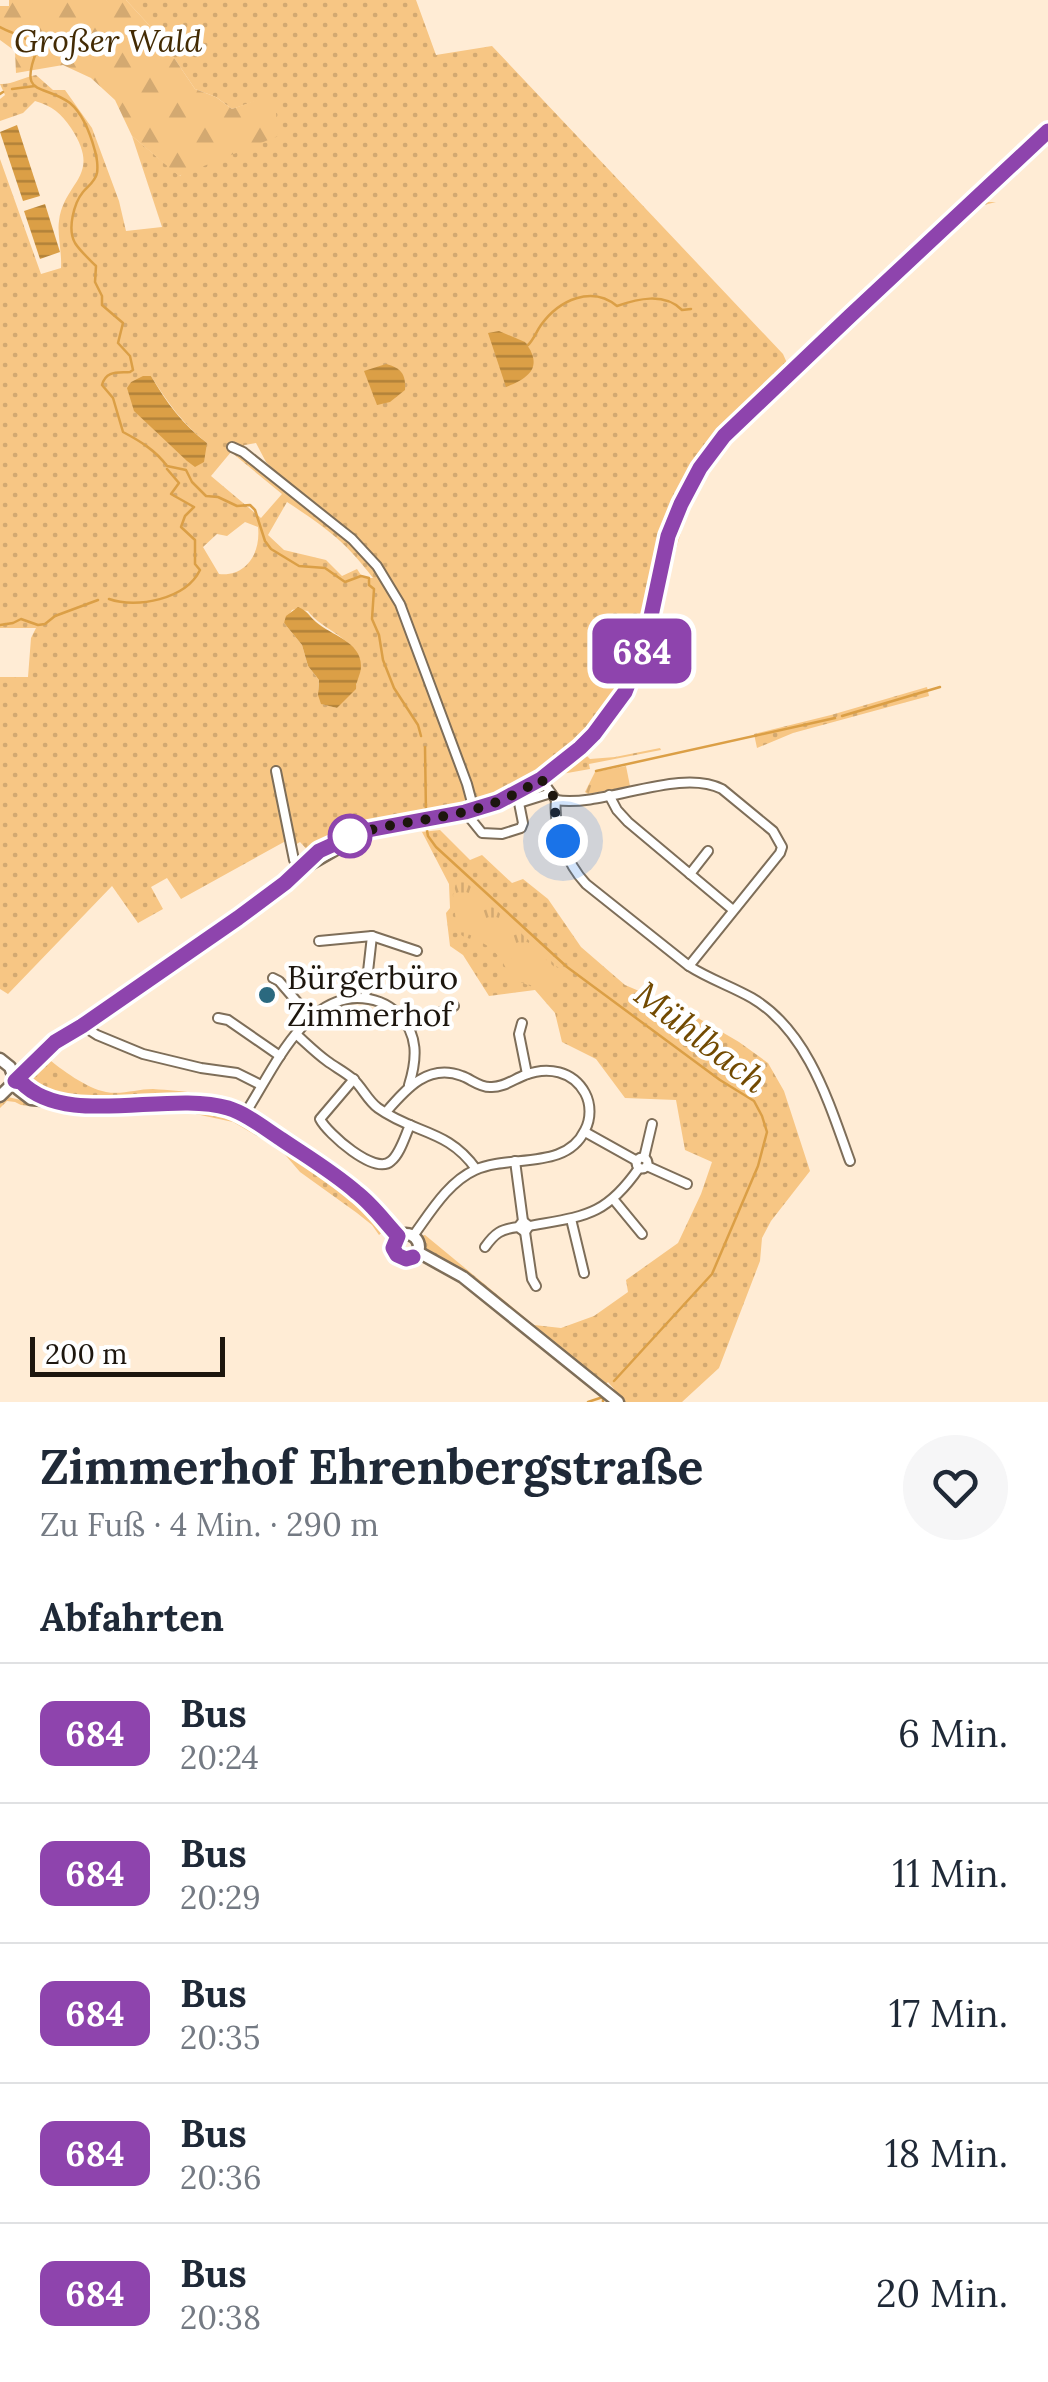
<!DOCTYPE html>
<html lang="de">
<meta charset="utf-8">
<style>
body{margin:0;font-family:Lora,serif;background:#f6f6f7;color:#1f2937;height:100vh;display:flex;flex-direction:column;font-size:38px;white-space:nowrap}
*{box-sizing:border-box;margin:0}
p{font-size:32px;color:#747a83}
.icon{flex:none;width:55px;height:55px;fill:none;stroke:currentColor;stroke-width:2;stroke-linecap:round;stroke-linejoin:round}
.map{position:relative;height:1402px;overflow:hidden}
.details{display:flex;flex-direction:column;background:#fff;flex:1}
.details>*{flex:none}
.badge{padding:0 20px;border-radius:15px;font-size:35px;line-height:65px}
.scale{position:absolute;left:30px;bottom:25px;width:195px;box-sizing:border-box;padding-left:10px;border:5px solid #1d160e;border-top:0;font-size:28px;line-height:35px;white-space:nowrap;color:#1d160e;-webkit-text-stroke:8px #fff;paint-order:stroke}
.you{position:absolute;width:50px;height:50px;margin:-25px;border:8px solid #fff;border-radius:50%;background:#1a73e8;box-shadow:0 0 0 15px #1a73e833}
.map>.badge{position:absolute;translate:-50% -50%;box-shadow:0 0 0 5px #fff}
h2{padding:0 40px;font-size:38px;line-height:90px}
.round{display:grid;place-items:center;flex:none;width:105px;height:105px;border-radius:52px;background:#f6f6f7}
.summary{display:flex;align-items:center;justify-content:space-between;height:170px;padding:0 40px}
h1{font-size:48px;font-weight:700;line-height:75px}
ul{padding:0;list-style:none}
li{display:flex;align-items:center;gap:30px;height:140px;padding:0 40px;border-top:2px solid #e0e1e3}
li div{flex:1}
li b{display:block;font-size:38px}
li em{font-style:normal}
li .badge{min-width:110px;font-weight:700;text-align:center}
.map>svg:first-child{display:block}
.grass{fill:url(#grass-dots);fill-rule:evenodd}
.forest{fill:url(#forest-firs)}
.park{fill:url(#park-tufts)}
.pitch{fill:#f7c684}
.water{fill:url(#water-rules)}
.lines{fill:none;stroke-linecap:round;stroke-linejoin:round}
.stream{stroke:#db9f46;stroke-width:2.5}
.street-casing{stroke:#7e6e59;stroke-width:12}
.secondary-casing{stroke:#7e6e59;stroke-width:15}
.street{stroke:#fff;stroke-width:8}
.secondary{stroke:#fff;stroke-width:10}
.line-casing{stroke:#fff;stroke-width:22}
.line{stroke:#8e44ad;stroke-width:15}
.walk{stroke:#1d160e;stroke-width:10;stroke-dasharray:0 18}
.stop-dot{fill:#fff;stroke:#8e44ad;stroke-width:5}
.poi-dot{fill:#2b697f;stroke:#fff;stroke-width:4}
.labels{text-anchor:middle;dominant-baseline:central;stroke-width:9;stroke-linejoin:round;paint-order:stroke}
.park-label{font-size:32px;font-style:italic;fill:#432b04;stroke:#fff}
.poi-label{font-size:32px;fill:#1d160e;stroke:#fff;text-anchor:start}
.water-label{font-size:35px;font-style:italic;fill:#724a01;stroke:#fff}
</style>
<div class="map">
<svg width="1048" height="1402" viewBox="0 0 1048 1402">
<defs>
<pattern id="grass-dots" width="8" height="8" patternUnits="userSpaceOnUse" patternTransform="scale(2.5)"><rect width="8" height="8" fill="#f7c684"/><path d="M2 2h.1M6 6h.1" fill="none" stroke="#d3a971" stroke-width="1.8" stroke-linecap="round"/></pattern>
<pattern id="forest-firs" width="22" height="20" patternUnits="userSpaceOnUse" patternTransform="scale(2.5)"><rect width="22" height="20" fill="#f7c684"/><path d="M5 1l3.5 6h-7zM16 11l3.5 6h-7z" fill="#d3a971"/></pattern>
<pattern id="park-tufts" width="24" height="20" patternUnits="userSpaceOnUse" patternTransform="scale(2.5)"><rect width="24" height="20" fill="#f7c684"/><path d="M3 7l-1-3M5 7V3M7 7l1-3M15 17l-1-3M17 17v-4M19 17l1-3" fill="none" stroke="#d3a971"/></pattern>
<pattern id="water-rules" width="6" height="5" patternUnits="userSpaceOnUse" patternTransform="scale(2.5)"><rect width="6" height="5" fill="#db9f46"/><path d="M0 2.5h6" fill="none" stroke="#b18139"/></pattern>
</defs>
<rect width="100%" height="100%" fill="#ffecd5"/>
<g class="grass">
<path d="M126,0H416L436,55L492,46L783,354L787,363L800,355L919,242V246L736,419C717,439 699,463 686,487C675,507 669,545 663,568C640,648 625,711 555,763C531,780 509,793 481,802L475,798L408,616L383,568L366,546L278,474L266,462L256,443L245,445L239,449L347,539L380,578L397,608L467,796L466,804L461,807C411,816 350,819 310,853L300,842L295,845L293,837L181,899L167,878L151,887L163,909L138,923L112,886L8,994L0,989V677H28L31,638L36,628H0V159L41,274L61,268C62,252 57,233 59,221C64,181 103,177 71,128C61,113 52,106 35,101L23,113L0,121V99L5,95L0,84C11,85 24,77 36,75L53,90H65L92,128L119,201L126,231L162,227L132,136L180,176L265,98L232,109L216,97L195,89L160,37ZM151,376C167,402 183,424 207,443L195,466L135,411L128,388L131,382ZM231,452L282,494L261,518L211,476ZM287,502C325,527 345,541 373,578H363L357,569L342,576L326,560L284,550L268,535ZM245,522L258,527C261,553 246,577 219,574L203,547L217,534L227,536ZM296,609L308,611C322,632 376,645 355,678L357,684C352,694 344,699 337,708L322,704L318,690L319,680L308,666L302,645L284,623L292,610Z"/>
<path d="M983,202H996L976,207C922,256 869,307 816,357C776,395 732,433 704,480C664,548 670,621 637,689C624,714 604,735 586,755L590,759L615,757L660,748L661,750L589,764L590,769L556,775C591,746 619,715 638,673C653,639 656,604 665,568C677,517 700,472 734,432L974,206Z"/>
<polygon points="927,687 929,696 793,733 757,748 754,734 831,715"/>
<polygon points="440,830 470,860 482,855 512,883 523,879 548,899 581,947 625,985 686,1011 739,1042 768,1063 784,1091 810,1171 771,1221 762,1238 760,1261 719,1368 682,1402 624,1402 608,1389 614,1389 608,1382 604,1386 466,1274 422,1246 420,1236 425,1235 534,1325 561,1328 594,1316 628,1292 626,1280 678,1243 701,1194 712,1162 685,1150 676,1100 625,1098 596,1059 562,1042 555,1013 535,990 489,996 463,955 450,946 446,913 450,908 449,884 422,832"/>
<path d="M46,1057C62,1070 86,1088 106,1092C122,1095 137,1089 153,1089C183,1091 216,1093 244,1107L239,1110L222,1104L125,1103L52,1097L37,1092L30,1088L27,1077Z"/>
<polygon points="8,1097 38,1104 116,1111 164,1106 194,1105 212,1108 246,1120 356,1196 386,1229 379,1235 372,1225 357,1213 300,1172 281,1150 233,1122 191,1113 165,1112 129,1116 21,1105 15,1102 7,1101 0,1108 0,1102"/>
</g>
<polygon class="forest" points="9,0 126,0 160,37 195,89 216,97 232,109 265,97 275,101 278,136 179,176 132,136 115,100 91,78 63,65 16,73 15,51 0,40 0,6 9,6"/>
<g class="park">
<polygon points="626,766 630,786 588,794 585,792 595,772"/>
<path d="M458,875L563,972L544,992L523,983H509C510,967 495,949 481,942C471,938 465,939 457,932L453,895Z"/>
</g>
<polygon class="pitch" points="527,942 561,973 545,991 511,959"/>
<g class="water">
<polygon points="17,125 40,196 23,201 0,132"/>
<polygon points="45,204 60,252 40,259 24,211"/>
<path d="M499,331L525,342C544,367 529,378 506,387L488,333Z"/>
<path d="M386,364C401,368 406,374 405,390L390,402L377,405L364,371Z"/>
<path d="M143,376H151C166,402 183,425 207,443L204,462L195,467L187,461L134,411L127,388L131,382Z"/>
<path d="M298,607C308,611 309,616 316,622C330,635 361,641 361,666C361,675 356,680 356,689L337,708L321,704L318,695L319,680L308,666L302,645L284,623L286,616Z"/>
</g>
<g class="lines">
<g class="stream">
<path d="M0,27C14,35 29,36 37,50C18,98 43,83 70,103C83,114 91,136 95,151C97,157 98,167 97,173C95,182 88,186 83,192C74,203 67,229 75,243C80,251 89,259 96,266L95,282L102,296V305L123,323L118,343L130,356L133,370L130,372C118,373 106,370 102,385L113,398L123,432C140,441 155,450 167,466L186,470L192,482L206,496L218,497L237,506L250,505L255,510L265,541L271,549L299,566L325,568L345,582L361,576L369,578V585L374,589L372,619L379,635L383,660L394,688L418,725L421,736"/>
<polyline points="12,89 35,86"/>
<polyline points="0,94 3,92"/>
<path d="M528,345C534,339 536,332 541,325C559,300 592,285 617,306C637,299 664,292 682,310L691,309"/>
<path d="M109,599C137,609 186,599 200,570L195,564V540L181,527L185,516L194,507L171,494L179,483L167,469"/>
<polyline points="0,625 13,623 21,619 38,625 45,624 55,616 98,600"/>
<polyline points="842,716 940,687"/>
<polyline points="425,747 426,814"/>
<polyline points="596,771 835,718"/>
<polyline points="426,825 428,836 436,847 567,967 720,1080 754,1101 762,1116 767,1132 758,1166 712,1274 614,1381"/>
<polyline points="588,1402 603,1397 603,1402"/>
</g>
<defs>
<g id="street">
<polyline points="232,447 243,452 352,539 377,566 400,604 467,784 474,810"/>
<polyline points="276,771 294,860 304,867"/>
<path d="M541,779L556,800C553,828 567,864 586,884L689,966C709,979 731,986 752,998C808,1031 829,1103 850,1161"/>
<polyline points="609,795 617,810 628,822 733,910"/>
<path d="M556,800C603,808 679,767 722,789L773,831L782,847L780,853L689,966"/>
<polyline points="465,812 482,833 502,834 521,828 523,823 519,803 551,793"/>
<polyline points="690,874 708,851"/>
<polyline points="319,941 372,936 417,951"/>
<polyline points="273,978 279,981 311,1018"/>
<polyline points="365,998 372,936"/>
<polyline points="218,1018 228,1020 280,1056"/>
<polyline points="522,1023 519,1034 527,1074"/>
<polyline points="83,1026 97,1035 143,1054 201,1068 237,1073 261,1085"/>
<polyline points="410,1027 454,1006"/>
<path d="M297,1035C307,1044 316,1053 327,1061C335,1067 345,1072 353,1079C362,1087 368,1101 378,1108C414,1134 448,1129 476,1169"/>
<path d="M354,1079L320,1119C327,1133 375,1176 391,1161C400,1154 405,1136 410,1125"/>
<path d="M386,1112C406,1089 428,1063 462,1076C471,1079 479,1087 490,1087C503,1088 514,1079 525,1075C548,1066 573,1071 585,1093C591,1104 591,1119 585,1130C566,1171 510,1154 475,1170C448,1182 430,1213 413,1236"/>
<path d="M244,1115C271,1075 301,999 357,998C373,998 387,1003 398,1014C419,1034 417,1059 409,1085"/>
<polyline points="585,1132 637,1161"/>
<circle cx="642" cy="1163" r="5.5"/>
<polyline points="644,1158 652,1124"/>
<polyline points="515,1161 523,1221"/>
<polyline points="647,1166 687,1184"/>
<polyline points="614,1200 642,1234"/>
<polyline points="571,1219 584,1273"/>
<path d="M529,1226C584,1216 605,1217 639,1168"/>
<polyline points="525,1232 532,1279 536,1286"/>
<path d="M485,1247C495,1233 501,1229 518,1227L525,1232L529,1226L523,1221L518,1227"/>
</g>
<g id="secondary">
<polyline points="310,864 343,845"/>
<polyline points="0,1059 10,1067 18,1089 31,1099 119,1106 184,1101 216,1105 244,1115 360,1194 398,1236"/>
<polyline points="0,1096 55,1042 83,1026 210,939 276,890 319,851 363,831 474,810 497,802 541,779 581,748 594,734 625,692 647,635 660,568 669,536 681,504 701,468 725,436 1048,131"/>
<circle cx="406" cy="1247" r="13"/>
<polyline points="418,1252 463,1277 618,1402"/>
</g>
</defs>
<use href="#street" class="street-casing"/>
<use href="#secondary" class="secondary-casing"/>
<use href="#street" class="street"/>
<use href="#secondary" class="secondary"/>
</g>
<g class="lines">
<defs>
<path id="line" d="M413,1257L406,1259L397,1255L393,1248L398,1236C385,1222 372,1204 356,1192C333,1172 306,1156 281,1139C264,1128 247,1114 228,1108C168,1090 66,1129 21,1082L15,1081L55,1042L82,1026L238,918L285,883L319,851L363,831L465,812L498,802L541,779L580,748L594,734L625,692L647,635L668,536L681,504L700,468L724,436L850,316L1048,131"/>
</defs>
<use href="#line" class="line-casing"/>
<use href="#line" class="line"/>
<path class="walk" d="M350,836L344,838C387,822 433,821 476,809C500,802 521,792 541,779L556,800L555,812L563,841"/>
</g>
<circle class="stop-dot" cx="350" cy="836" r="20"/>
<circle class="poi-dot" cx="267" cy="995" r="10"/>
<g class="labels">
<g class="park-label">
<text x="108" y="40">Großer Wald</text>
</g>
<g class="poi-label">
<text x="287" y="977">Bürgerbüro<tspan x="287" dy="37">Zimmerhof</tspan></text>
</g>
<g class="water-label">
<text transform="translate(701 1037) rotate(38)">Mühlbach</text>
</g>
</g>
</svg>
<div class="scale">200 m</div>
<div class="you" style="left:563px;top:841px"></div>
<b class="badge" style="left:642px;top:651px;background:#8e44ad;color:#fff">684</b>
</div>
<section class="details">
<div class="summary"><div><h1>Zimmerhof Ehrenbergstraße</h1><p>Zu Fuß · 4 Min. · 290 m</p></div><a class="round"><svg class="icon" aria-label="heart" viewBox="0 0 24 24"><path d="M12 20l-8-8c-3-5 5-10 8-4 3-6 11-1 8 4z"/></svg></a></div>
<h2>Abfahrten</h2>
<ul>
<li><span class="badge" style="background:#8e44ad;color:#fff">684</span><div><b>Bus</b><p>20:24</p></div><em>6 Min.</em></li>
<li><span class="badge" style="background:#8e44ad;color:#fff">684</span><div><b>Bus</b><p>20:29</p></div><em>11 Min.</em></li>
<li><span class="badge" style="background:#8e44ad;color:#fff">684</span><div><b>Bus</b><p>20:35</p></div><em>17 Min.</em></li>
<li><span class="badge" style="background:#8e44ad;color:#fff">684</span><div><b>Bus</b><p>20:36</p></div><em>18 Min.</em></li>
<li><span class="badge" style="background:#8e44ad;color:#fff">684</span><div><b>Bus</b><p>20:38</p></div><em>20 Min.</em></li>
</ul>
</section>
